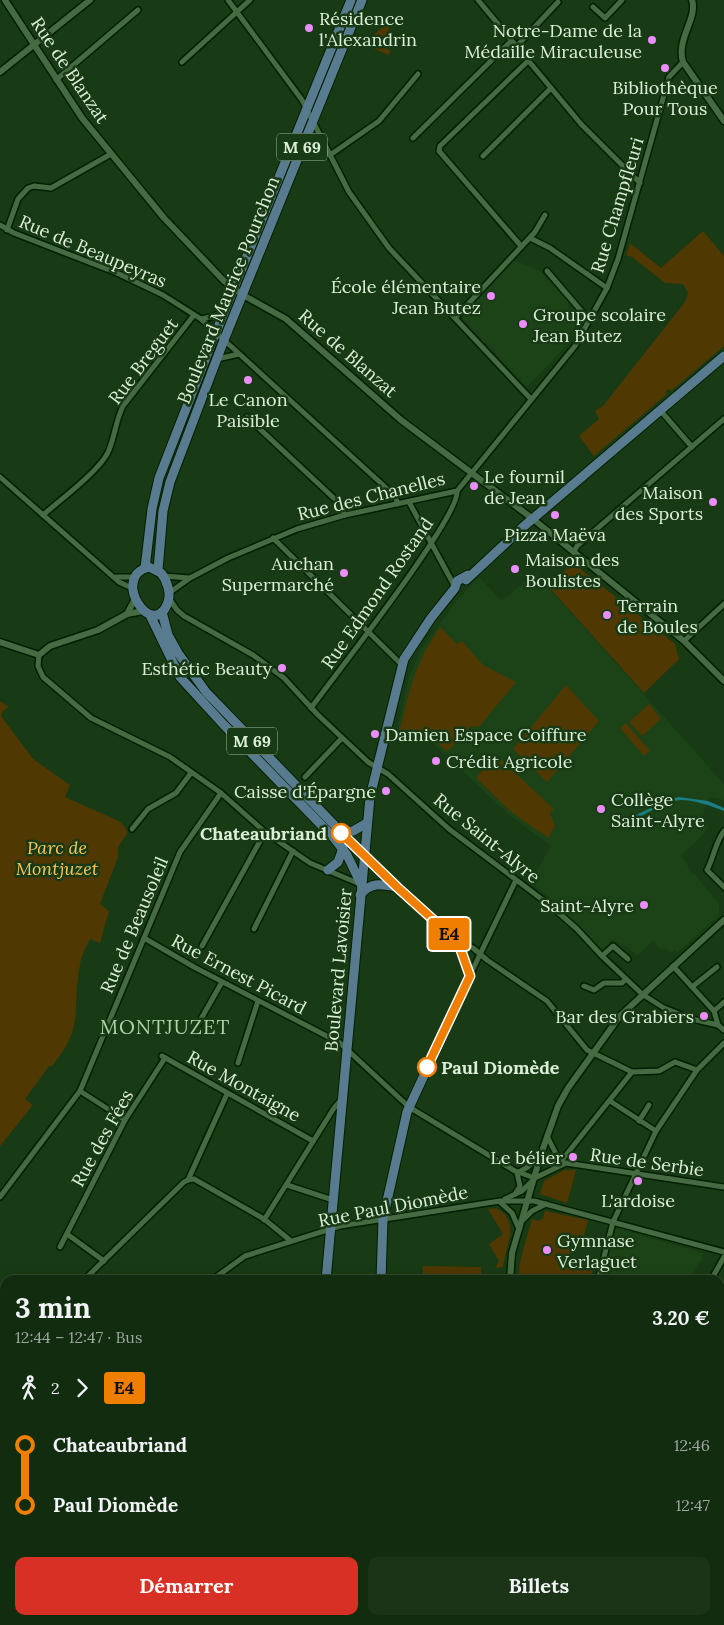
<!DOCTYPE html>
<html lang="fr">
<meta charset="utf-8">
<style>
body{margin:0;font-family:Lora,serif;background:#1b3418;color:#f1f3f6;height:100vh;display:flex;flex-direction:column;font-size:19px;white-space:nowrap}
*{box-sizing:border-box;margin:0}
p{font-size:16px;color:#9ca79e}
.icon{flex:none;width:28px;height:28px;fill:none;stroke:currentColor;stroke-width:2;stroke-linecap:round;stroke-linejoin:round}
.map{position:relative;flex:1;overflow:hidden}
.drawer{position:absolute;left:0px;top:1275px;width:725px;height:350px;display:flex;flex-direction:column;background:#122c0f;border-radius:15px 15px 0 0;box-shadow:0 5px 20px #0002,0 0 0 1px #31482f}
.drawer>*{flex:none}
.badge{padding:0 10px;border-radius:4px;font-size:18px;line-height:32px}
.map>.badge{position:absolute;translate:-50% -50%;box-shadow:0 0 0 2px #fff}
.legs{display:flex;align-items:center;gap:8px;height:55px;padding:0 15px;font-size:16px}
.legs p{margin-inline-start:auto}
.overview{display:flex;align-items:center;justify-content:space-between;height:85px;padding:0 15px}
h1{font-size:28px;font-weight:800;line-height:38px}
.primary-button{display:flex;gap:10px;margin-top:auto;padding:10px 15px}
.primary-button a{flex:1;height:58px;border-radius:10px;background:#d93025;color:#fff;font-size:20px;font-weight:800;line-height:58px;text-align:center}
.primary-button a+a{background:#1b3418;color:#f1f3f6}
ul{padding:0 15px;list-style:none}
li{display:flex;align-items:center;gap:18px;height:60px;font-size:19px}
li i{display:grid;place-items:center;width:8px;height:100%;margin:0 6px;background:currentColor}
li i::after{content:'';width:12px;height:12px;margin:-6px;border:4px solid;border-radius:50%;background:#122c0f}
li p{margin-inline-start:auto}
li:first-child i{background:linear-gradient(#0000 50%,currentColor 0)}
li:last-child i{background:linear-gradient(currentColor 50%,#0000 0)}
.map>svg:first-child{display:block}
.built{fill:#1c4317}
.green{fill:#503803}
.water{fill:#1a7e85}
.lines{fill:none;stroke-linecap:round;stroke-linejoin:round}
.minor-casing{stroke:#002000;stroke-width:8}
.tertiary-casing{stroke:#002000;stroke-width:9}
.secondary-casing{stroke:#002000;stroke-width:10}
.primary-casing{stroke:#002000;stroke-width:11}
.minor{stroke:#466a42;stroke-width:5}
.tertiary{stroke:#466a42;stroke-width:6}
.secondary{stroke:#466a42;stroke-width:8}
.primary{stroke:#597b8f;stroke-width:9}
.line-1-casing{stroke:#fff;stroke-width:11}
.line-1{stroke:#f07e00;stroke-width:8}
.poi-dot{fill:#eb8dfb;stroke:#183a14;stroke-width:2}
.stop-1-dot{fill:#fff;stroke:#f07e00;stroke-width:2.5}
.labels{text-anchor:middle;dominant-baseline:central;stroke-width:5;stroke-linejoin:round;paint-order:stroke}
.shield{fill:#183a14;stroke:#a0b99d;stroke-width:1}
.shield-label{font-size:16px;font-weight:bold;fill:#dbefd8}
.poi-label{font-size:18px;fill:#dbefd8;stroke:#183a14;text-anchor:start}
.street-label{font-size:18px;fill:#dbefd8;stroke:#183a14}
.stop-label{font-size:18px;font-weight:bold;fill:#dbefd8;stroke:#183a14;text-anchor:end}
.park-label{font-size:18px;font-style:italic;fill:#fcc558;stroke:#183a14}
.quarter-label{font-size:20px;letter-spacing:1px;fill:#aed5a8;stroke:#183a14}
</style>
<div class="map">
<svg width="724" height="1625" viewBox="0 0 724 1625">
<rect width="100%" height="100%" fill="#183a14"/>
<g class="built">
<polygon points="512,259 540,271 570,304 568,306 581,321 574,332 571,330 568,335 568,344 527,387 463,320 464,314"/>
<polygon points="535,572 724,784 724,800 710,797 707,801 703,816 708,827 699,839 681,855 691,871 691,874 694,873 714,898 719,905 719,915 677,953 675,950 670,953 665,948 662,951 653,941 637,956 626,946 622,946 613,939 602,952 549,897 530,883 551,846 507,813 424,735 396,733 409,678 421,649 459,598 479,577 502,601"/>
<polygon points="616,1228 703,1253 702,1259 687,1280 601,1280"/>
<polygon points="5,1330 5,1415 0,1419 0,1332"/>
<polygon points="539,1620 718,1620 716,1625 537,1625"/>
</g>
<g class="green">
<polygon points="394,16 382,46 391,51 388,55 364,44"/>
<polygon points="703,231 724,256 724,346 671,391 669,389 665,392 667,394 594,456 579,436 599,419 595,411 603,406 685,302 688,293 683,284 665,283 632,257 626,255 630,243 661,268"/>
<polygon points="573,563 675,644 679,659 644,693 548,586"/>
<path d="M440,627L457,644L462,641L483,665L516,682L479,727L471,726L447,752L424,730H400C410,687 415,664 440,627Z"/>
<polygon points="566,685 599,721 547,782 513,749"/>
<path d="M0,701L9,707L2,712L1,716L33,759L70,785L65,797L119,821C133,834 126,834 118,847V857L100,904L109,911L100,943L90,939C86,947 81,956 80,965C71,1009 86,1026 52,1066H49L25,1099L33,1105L0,1146Z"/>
<polygon points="649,704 661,719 642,736 629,722"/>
<polygon points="626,723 650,751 644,756 620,728"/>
<polygon points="496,755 554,809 550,813 555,826 548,838 510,811 476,778"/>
<polygon points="564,1170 576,1170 567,1203 540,1194 544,1181"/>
<path d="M496,1208C521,1221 506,1245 503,1267L495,1268L499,1261L489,1244L503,1234L488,1209Z"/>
<path d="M545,1211L588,1220L583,1239L575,1237L569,1258L594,1265L590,1280H518C519,1258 527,1239 532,1219L538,1221L543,1218Z"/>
<polygon points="423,1266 481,1267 481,1280 423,1280"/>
</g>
<path class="water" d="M679,797L708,801L724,808V811C711,806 695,800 681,800C661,801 642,819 622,824L619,820C640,817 657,801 679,797Z"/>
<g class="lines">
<defs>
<g id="minor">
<polyline points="228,0 302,100 349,192 389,248 531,399"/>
<polyline points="478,0 581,124 640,183"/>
<polyline points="593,7 605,18 622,0"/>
<polyline points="516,47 558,2"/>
<polyline points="182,62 250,0"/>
<polyline points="56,80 138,10"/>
<polyline points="413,138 511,41"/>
<polyline points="330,155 379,121 418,74"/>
<polyline points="483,156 551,88"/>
<polyline points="0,225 14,233 117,273 163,295 201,319 395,496 398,504"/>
<polyline points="7,230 18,199 28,188 34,186 51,188 111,154"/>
<polyline points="530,238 550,248 607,288"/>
<polyline points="521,246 439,151 440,146 529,60"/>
<polyline points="547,271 589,320"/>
<polyline points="455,318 535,232 545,215"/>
<polyline points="201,319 215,316 224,309"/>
<polyline points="217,359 239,354"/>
<polyline points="660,410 692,447"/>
<polyline points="247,417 339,503 345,515"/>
<polyline points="0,477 119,582 134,589"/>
<polyline points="409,502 455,587"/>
<path d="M43,515C60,500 102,469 109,450C115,435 116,420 123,406L194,315"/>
<polyline points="273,538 403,666"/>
<polyline points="574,552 577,546 724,419"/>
<polyline points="164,576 189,578"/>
<polyline points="116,577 135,577"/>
<polyline points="169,593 190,578 228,558 297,529 345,515 457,491 575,346 607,288 618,259 669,77 683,62"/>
<polyline points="169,598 177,610 184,616 253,655 284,678 318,715 368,762 388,774 449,829 552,907 577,929 602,956 642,994 664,1008 692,1019 718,1025 724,1030"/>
<polyline points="684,641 724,604"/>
<polyline points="39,655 38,666 43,677 91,718 170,757 221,793 265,832 310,863 360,884"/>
<path d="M311,708C334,676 460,517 457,491"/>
<polyline points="305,777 342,738"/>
<polyline points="132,829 148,809 176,793 191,773"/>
<path d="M724,831C715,843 714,857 707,870L724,887"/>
<polyline points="254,929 293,851"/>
<polyline points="144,938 194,967 340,1043 409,1107 515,1171 535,1178"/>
<polyline points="459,942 473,948 487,960 547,1001 587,1050 632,1072 659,1071 675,1062 697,1070"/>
<polyline points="202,946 265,832"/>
<polyline points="602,956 613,946 628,959"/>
<polyline points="673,966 714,1011 718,1025"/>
<polyline points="470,975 516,880"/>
<polyline points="584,986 594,990 604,983 622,983 626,979"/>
<polyline points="692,987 717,967"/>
<polyline points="714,1011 724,1002"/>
<polyline points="196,1033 197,1026 222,982"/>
<polyline points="162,1056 313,1141"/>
<polyline points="238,1063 258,1001"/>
<polyline points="80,1091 125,1120"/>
<polyline points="610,1101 656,1131"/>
<polyline points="639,1121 649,1105"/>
<polyline points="547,1136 556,1154 563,1161"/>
<polyline points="562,1160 632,1072"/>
<polyline points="188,1180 194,1179 264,1219 291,1241"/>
<polyline points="287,1185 333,1200"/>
<polyline points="515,1194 520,1186 517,1173 528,1167 541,1155"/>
<polyline points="0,1197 80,1091 180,852 221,793"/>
<polyline points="505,1199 522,1191 535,1178 566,1163 724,1187"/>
<polyline points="500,1202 512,1213 519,1229"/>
<polyline points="264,1220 334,1108 342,1099"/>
<polyline points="523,1220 532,1211 546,1204"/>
<polyline points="67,1234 104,1261"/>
<polyline points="60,1247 125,1120 165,1058"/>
<polyline points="84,1280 184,1182 188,1180 227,1094"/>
<polyline points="212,1280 245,1256 340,1226 500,1201 534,1201 724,1252"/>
<polyline points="598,1280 613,1222 656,1131 697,1070 724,1043"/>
<polyline points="711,1280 724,1257"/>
<polyline points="0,1325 5,1323"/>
<polyline points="720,1351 724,1354"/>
<polyline points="0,1447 5,1447"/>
<polyline points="0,1518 5,1510"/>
<polyline points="67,1625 70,1620"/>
<polyline points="529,1625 531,1620"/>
<polyline points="719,1625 724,1616"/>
</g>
<g id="tertiary">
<polyline points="5,0 82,118 164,218 224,281 243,295 286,319 401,420 533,519 684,641 724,681"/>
<path d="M692,0C698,18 676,39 683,62L724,121"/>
<polyline points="0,72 90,0"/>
<polyline points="127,614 135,599"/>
<polyline points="0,642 39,655 50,646 98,630 127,614 143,611"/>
<polyline points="510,1280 512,1253 541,1154 558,1106 568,1088 620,1016 724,920"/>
</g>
<g id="secondary">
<polyline points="720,1330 724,1325"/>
<polyline points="720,1465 724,1467"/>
</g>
<g id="primary">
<path d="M149,567L161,573C167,580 171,593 168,602C154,643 109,577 149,567Z"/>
<polyline points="145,568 152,509 159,478 210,347 351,0"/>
<polyline points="158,570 163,511 170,482 224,340 362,0"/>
<polyline points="466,580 523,527 724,356"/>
<polyline points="162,612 168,635 178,653 206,692 370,862 458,942 470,976 407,1112 383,1219 381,1280"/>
<polyline points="150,615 180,677 223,724 334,838 347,855 361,884"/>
<polyline points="340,832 353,831 367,823"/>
<polyline points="328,870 338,862 343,848"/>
<path d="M360,895C371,882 380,884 396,887"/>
<polyline points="326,1280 370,797 404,659 431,618 455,588 457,581 468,575"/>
<polyline points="0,1622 7,1620"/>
<polyline points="264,1625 266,1620"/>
<polyline points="275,1625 277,1620"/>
</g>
</defs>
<use href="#minor" class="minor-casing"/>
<use href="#tertiary" class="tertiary-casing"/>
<use href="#secondary" class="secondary-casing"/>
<use href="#primary" class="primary-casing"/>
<use href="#minor" class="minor"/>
<use href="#tertiary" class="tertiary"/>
<use href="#secondary" class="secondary"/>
<use href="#primary" class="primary"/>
</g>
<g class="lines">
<defs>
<polyline id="line-1" points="341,833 397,887 458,942 470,976 427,1067"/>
</defs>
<use href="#line-1" class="line-1-casing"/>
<use href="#line-1" class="line-1"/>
</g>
<g class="poi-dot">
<circle cx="309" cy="28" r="5"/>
<circle cx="652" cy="40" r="5"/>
<circle cx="665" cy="68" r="5"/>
<circle cx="491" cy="296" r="5"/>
<circle cx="523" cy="324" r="5"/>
<circle cx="248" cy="380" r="5"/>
<circle cx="474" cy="486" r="5"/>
<circle cx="713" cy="502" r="5"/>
<circle cx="555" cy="515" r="5"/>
<circle cx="515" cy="569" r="5"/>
<circle cx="344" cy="573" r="5"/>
<circle cx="607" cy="615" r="5"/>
<circle cx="282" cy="668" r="5"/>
<circle cx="375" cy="734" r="5"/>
<circle cx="436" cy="761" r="5"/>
<circle cx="386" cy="791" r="5"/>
<circle cx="601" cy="809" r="5"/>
<circle cx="644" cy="905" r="5"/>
<circle cx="704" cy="1016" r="5"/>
<circle cx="573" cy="1157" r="5"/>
<circle cx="638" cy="1181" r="5"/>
<circle cx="547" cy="1250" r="5"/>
</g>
<g class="stop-1-dot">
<circle cx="341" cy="833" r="9"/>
<circle cx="427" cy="1067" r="9"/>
</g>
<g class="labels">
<g class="shield">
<rect x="277" y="133.5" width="50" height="27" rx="4"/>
<rect x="227" y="727.5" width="50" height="27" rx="4"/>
</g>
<g class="shield-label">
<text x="302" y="147">M 69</text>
<text x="252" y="741">M 69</text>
</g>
<g class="poi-label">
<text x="319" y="18">Résidence<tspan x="319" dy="21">l'Alexandrin</tspan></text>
<text x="642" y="30" text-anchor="end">Notre-Dame de la<tspan x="642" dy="21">Médaille Miraculeuse</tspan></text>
<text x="665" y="87" text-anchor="middle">Bibliothèque<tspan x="665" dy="21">Pour Tous</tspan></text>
<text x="481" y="286" text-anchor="end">École élémentaire<tspan x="481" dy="21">Jean Butez</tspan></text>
<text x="533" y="314">Groupe scolaire<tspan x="533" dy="21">Jean Butez</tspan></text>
<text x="248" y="399" text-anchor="middle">Le Canon<tspan x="248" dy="21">Paisible</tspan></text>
<text x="484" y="476">Le fournil<tspan x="484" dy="21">de Jean</tspan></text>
<text x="703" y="492" text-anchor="end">Maison<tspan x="703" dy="21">des Sports</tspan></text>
<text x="555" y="534" text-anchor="middle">Pizza Maëva</text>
<text x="525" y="559">Maison des<tspan x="525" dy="21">Boulistes</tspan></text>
<text x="334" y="563" text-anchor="end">Auchan<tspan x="334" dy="21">Supermarché</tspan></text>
<text x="617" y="605">Terrain<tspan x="617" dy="21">de Boules</tspan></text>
<text x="272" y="668" text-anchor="end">Esthétic Beauty</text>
<text x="385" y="734">Damien Espace Coiffure</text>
<text x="446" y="761">Crédit Agricole</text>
<text x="376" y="791" text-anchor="end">Caisse d'Épargne</text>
<text x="611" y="799">Collège<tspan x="611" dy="21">Saint-Alyre</tspan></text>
<text x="634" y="905" text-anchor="end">Saint-Alyre</text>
<text x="694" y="1016" text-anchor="end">Bar des Grabiers</text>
<text x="563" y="1157" text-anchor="end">Le bélier</text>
<text x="638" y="1200" text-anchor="middle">L'ardoise</text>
<text x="557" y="1240">Gymnase<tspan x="557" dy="21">Verlaguet</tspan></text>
</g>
<g class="street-label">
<text transform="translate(70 70) rotate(56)">Rue de Blanzat</text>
<text transform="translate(617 205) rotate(-73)">Rue Champfleuri</text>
<text transform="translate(93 251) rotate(23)">Rue de Beaupeyras</text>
<text transform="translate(228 290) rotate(-68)">Boulevard Maurice Pourchon</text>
<text transform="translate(348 353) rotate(41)">Rue de Blanzat</text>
<text transform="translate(143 361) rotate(-53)">Rue Breguet</text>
<text transform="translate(371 496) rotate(-14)">Rue des Chanelles</text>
<text transform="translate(377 593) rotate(-55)">Rue Edmond Rostand</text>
<text transform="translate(487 838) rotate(39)">Rue Saint-Alyre</text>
<text transform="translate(134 925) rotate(-67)">Rue de Beausoleil</text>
<text transform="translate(338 970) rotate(-85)">Boulevard Lavoisier</text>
<text transform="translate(239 974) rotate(28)">Rue Ernest Picard</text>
<text transform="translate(244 1086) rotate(29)">Rue Montaigne</text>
<text transform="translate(102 1138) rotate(-61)">Rue des Fées</text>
<text transform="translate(647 1162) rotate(8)">Rue de Serbie</text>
<text transform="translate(393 1206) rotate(-11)">Rue Paul Diomède</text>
</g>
<g class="stop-label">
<text x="327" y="833">Chateaubriand</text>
<text x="441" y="1067" text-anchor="start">Paul Diomède</text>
</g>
<g class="park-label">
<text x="57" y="847">Parc de<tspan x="57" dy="21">Montjuzet</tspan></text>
</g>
<g class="quarter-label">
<text x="165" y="1026">MONTJUZET</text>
</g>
</g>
</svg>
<b class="badge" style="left:449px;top:934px;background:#f07e00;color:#111">E4</b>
<section class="drawer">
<div class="overview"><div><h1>3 min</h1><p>12:44 – 12:47 · Bus</p></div><b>3.20 €</b></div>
<div class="legs"><svg class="icon" aria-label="walk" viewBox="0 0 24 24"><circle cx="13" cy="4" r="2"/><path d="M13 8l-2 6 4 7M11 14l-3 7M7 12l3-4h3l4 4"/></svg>2<svg class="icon" aria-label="forward" viewBox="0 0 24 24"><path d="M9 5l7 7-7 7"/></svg><b class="badge" style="background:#f07e00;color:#111">E4</b></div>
<ul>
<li><i style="color:#f07e00"></i><b>Chateaubriand</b><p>12:46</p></li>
<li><i style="color:#f07e00"></i><b>Paul Diomède</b><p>12:47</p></li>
</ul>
<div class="primary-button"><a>Démarrer</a><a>Billets</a></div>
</section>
</div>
